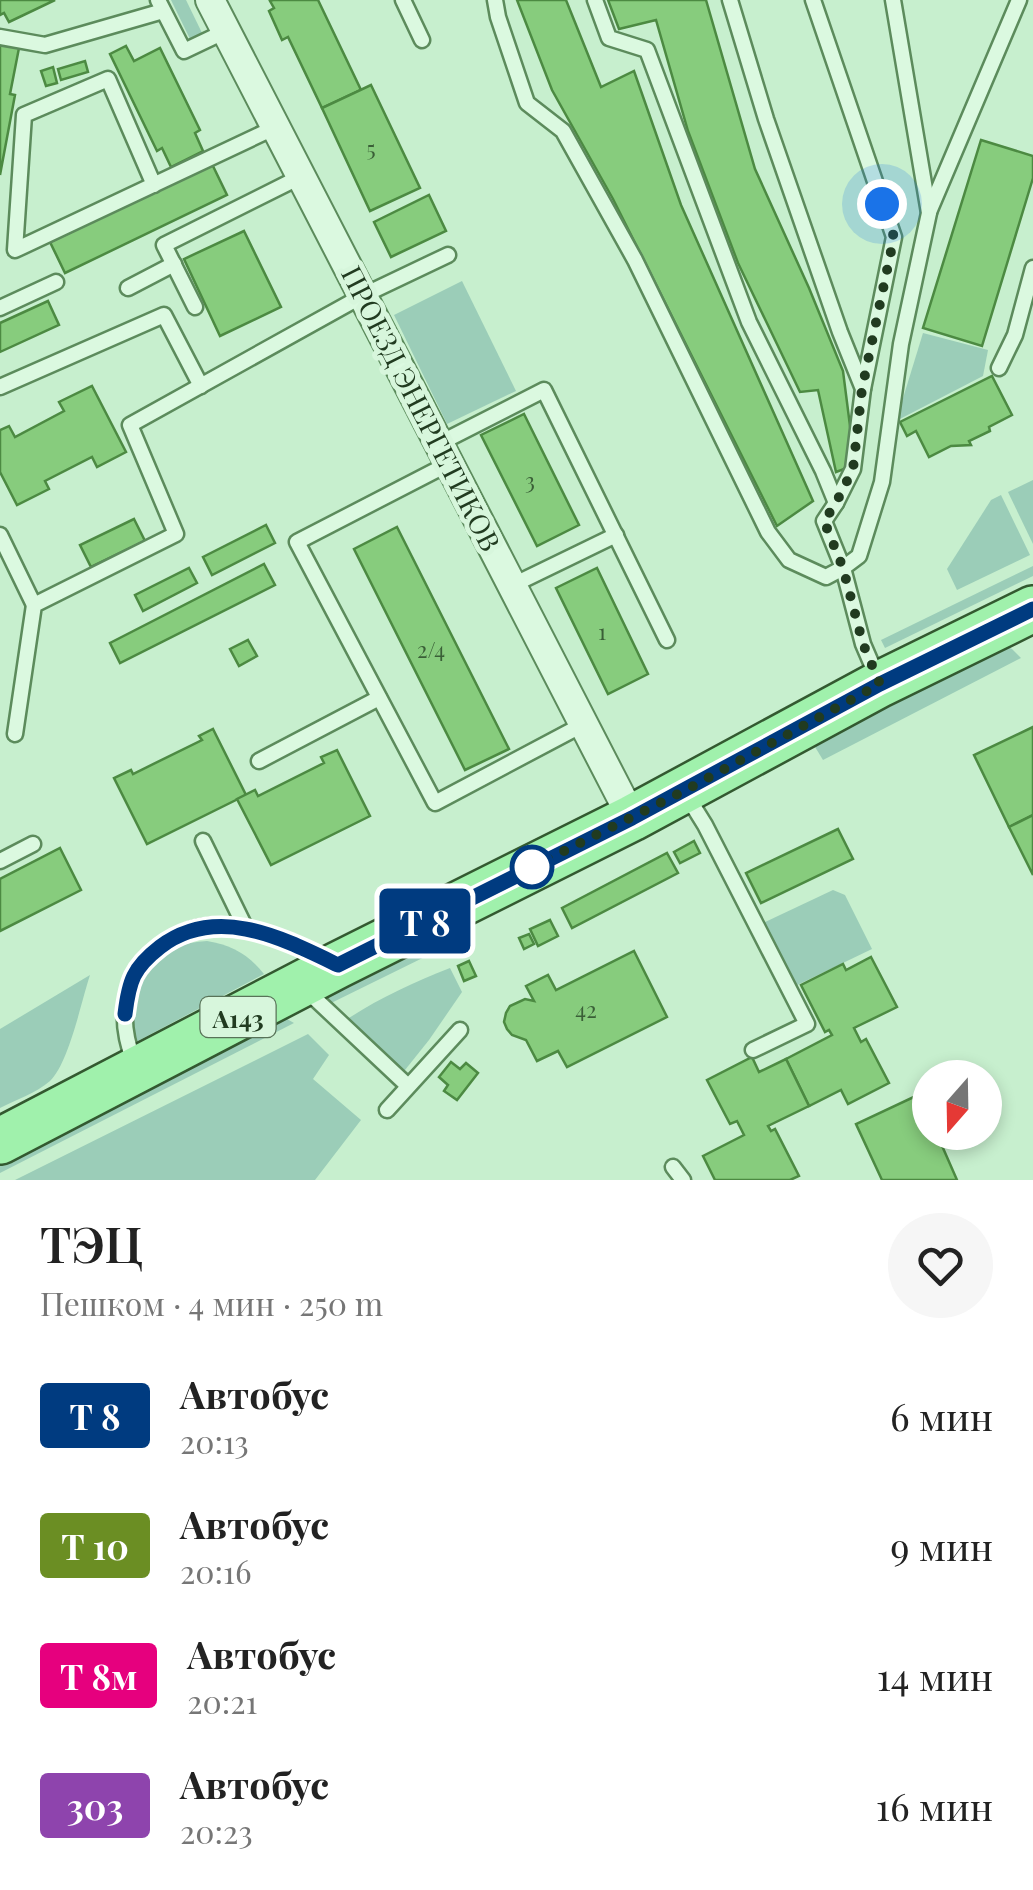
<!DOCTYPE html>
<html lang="ru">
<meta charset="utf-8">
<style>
body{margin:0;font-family:"Playfair Display",serif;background:#f6f6f6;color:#222;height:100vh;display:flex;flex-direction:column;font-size:38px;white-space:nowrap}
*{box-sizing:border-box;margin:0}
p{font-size:32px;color:#767676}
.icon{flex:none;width:55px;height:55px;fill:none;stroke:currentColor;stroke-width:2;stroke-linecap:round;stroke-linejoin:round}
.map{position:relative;height:1180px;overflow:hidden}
.side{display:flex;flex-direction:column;background:#fff;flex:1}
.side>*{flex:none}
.badge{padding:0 20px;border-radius:8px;font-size:35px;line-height:65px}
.needle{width:65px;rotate:200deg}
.tools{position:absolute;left:912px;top:1060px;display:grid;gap:20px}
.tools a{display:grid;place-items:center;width:90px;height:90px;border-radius:50%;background:#fff;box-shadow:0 5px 15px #0003;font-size:50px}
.you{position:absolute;width:50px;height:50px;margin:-25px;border:8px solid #fff;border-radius:50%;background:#1a73e8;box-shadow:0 0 0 15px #1a73e833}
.map>.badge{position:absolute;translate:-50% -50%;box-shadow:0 0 0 5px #fff}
.round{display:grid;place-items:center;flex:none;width:105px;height:105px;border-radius:52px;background:#f6f6f6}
.head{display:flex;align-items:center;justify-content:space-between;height:170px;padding:0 40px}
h1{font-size:48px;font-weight:600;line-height:75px}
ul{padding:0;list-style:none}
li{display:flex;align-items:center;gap:30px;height:130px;padding:0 40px}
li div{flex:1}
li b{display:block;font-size:38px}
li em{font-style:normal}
li .badge{min-width:110px;font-weight:700;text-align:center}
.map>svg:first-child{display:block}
.green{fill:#9bcdb8}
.building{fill:#87cc7d;stroke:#4c8a42;stroke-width:2.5}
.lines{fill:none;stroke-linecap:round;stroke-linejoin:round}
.service-casing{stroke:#5c8b5c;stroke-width:19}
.minor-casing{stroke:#5c8b5c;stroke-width:32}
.primary-casing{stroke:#335930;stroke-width:50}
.service{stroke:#dbf9e0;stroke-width:14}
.minor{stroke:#dbf9e0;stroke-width:28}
.primary{stroke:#a0f1ac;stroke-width:45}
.line-casing{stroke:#fff;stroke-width:22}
.line{stroke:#003b80;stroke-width:15}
.walk{stroke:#213b20;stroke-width:10;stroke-dasharray:0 18}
.stop-dot{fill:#fff;stroke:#003b80;stroke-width:5}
.labels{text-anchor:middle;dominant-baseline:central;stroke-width:10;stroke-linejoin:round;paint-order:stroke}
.number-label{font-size:22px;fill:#3a5f37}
.shield{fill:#d7f6dc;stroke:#587358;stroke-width:2.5}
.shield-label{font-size:25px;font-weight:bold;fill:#213b20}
.street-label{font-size:28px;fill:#213b20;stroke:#d7f6dc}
</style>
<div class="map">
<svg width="1033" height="1180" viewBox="0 0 1033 1180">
<rect width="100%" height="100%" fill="#c7efce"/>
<g class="green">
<polygon points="171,0 186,0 203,35 191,41"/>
<polygon points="462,281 516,391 447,424 394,315"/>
<polygon points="923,333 988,350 983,376 896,421"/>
<polygon points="1033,480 1033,544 1008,492"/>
<polygon points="1001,495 1030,555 957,590 947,569 991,500"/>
<polygon points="1033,566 1033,576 885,648 881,640"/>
<polygon points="1006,646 1012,649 1021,658 823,760 812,742"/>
<polygon points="833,890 845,895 872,949 791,988 761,924"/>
<polygon points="450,929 445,940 445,947 321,1008 319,999"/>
<path d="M207,941C232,945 249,955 264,974L134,1043C118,990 152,943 207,941Z"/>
<path d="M450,968L462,992L429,1040L397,1080L334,1028C371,1002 409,984 450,968Z"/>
<path d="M90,975C81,1002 69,1063 50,1081C36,1093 16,1100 0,1108V1029Z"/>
<polygon points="279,1018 287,1019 294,1023 0,1173 0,1161"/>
<polygon points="308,1034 329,1055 313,1079 361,1120 315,1180 15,1180"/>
</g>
<g class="building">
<polygon points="0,0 55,0 9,22 4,13 0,15"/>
<polygon points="273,0 318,0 361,90 322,108 288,37 282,40 269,11 274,8 270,1"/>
<polygon points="517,0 566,0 601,87 634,71 681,205 813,501 777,526 613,199 552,90"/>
<polygon points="608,0 706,0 755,169 809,288 843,371 855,465 836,472 818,390 800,392 738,263 688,131 656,20 619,29"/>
<polygon points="0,44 19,48 10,94 15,95 0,175"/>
<polygon points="126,46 134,61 160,48 200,130 195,133 203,151 171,167 162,148 157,151 110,54"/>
<polygon points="85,61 88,72 61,80 58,69"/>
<polygon points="53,67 57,83 46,86 41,71"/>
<polygon points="371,85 420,188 370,211 322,108"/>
<polygon points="981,140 1033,156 1033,178 982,346 923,328"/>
<polygon points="212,164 227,195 65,273 50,242"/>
<polygon points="429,195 446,231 391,257 374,222"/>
<polygon points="244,231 281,307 220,336 184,259"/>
<polygon points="48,301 59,325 0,352 0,323"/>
<polygon points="992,376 1012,415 989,427 990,431 969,441 971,445 951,446 929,457 916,431 907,436 900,422"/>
<polygon points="92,386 126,452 97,467 92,457 45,481 49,489 17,505 0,472 0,430 9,426 15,437 64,411 59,402"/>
<polygon points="524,414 579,525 537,546 481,435"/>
<polygon points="134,519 145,541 91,567 80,545"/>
<polygon points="266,525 275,543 212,575 203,557"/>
<polygon points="397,527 509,749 465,770 354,549"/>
<polygon points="264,564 275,585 120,663 110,643"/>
<polygon points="189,568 197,583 143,611 135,595"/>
<polygon points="597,568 648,674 608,694 556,588"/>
<polygon points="248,640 257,656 239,666 230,649"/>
<polygon points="1033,727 1033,815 1009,827 974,755"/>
<polygon points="213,729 246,795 147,844 114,778 131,770 133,774 202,740 199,736"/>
<polygon points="337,750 370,816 271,865 237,799 255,790 258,796 324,763 321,757"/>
<polygon points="1033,815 1033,875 1009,827"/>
<polygon points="838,829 853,859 761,903 746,873"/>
<polygon points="694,841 700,853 680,863 674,852"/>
<polygon points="60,848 81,890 0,931 0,879"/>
<polygon points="667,853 678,873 572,928 562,908"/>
<polygon points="550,920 558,936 538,946 530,929"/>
<polygon points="529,934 534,944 524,949 519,938"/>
<polygon points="634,951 667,1017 567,1067 558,1051 537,1061 526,1040 512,1035 507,1029 504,1022 506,1013 510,1006 525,999 534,1001 526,986 548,975 556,990"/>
<polygon points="871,957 897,1007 854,1028 861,1042 866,1039 889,1083 848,1104 841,1090 809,1106 786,1059 832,1035 829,1030 825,1032 801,985 843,964 846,970"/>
<polygon points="469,961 476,976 464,981 458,966"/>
<polygon points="752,1057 759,1072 786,1059 809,1106 768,1126 771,1131 775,1129 799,1176 790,1180 715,1180 703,1156 744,1135 737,1121 730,1124 707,1080"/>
<polygon points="451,1062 460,1069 466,1063 478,1073 457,1100 444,1091 448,1085 439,1077"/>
<polygon points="918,1095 930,1120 930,1132 936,1132 957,1180 882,1180 856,1124"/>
</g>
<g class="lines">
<defs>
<g id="service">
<polyline points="158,0 184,51 226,31"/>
<polyline points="403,0 422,40"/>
<polyline points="495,0 498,17 527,103 563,131 635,260 768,532 789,560 826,577 843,568 824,521 836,503 853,469 863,389 840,332 766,119 730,0"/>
<polyline points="595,0 609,38 647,50 749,322 823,471 836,503"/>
<polyline points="813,0 894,237 863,389"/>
<polyline points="0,37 45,45 163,11"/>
<polyline points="154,185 108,79 24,115 15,250 276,127"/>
<polyline points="929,212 1019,0"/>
<polyline points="128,288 174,264"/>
<polyline points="195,307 164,245 302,176"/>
<polyline points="0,308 56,282"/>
<polyline points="999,368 1015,335 1033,268"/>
<polyline points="0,387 164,315 201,386"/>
<polyline points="440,443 544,390 667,640"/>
<polyline points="450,463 297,542 435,803 584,724"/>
<polyline points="0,535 34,605"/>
<polyline points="513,585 616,535"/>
<polyline points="878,679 863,644 843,568 859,556 882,482 901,344 929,213 893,0"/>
<polyline points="15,734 34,605 176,534 130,425 364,295 448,255"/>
<polyline points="259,761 379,698"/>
<polyline points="687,796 705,825 807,1024 753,1050"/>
<polyline points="203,841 246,929"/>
<polyline points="0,861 33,844"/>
<polyline points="307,991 408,1086"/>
<path d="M134,1062C117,1017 122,976 162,946C176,935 193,927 211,926C253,924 292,943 328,960"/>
<polyline points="387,1110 460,1030"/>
<polyline points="673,1167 683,1180"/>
</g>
<polyline id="minor" points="210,0 632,818"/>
<polyline id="primary" points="0,1141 338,965 632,818 880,684 1033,609"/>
</defs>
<use href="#service" class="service-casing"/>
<use href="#minor" class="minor-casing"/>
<use href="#primary" class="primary-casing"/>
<use href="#service" class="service"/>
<use href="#minor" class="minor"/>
<use href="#primary" class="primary"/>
</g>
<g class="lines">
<defs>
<path id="line" d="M125,1014C129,981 133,968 160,947C217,904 282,938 338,965L632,818L880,684L1033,609"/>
</defs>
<use href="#line" class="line-casing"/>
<use href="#line" class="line"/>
<polyline class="walk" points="532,867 684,791 880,684 863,644 843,568 824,521 836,503 853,469 862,389 894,237 882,204"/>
</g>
<circle class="stop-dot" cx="532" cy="867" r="20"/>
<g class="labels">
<g class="number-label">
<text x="371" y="148">5</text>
<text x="530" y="480">3</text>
<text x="602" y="631">1</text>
<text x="431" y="649">2/4</text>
<text x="586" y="1009">42</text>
</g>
<rect class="shield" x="200.5" y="997" width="75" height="40" rx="8"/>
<g class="shield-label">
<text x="238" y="1017">А143</text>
</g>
<g class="street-label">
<text transform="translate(422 408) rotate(63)">ПРОЕЗД ЭНЕРГЕТИКОВ</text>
</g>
</g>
</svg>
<div class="tools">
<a><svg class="needle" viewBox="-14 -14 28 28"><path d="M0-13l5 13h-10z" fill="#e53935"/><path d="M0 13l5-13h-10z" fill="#767676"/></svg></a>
</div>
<div class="you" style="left:882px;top:204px"></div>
<b class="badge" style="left:425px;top:921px;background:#003b80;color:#fff">Т 8</b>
</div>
<section class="side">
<div class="head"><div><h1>ТЭЦ</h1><p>Пешком · 4 мин · 250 m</p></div><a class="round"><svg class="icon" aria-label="heart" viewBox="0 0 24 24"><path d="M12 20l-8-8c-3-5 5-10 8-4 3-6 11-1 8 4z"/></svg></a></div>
<ul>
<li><span class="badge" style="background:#003b80;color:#fff">Т 8</span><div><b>Автобус</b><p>20:13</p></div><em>6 мин</em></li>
<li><span class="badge" style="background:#6b8e23;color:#fff">Т 10</span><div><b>Автобус</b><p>20:16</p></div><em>9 мин</em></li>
<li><span class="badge" style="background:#e6007e;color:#fff">Т 8м</span><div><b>Автобус</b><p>20:21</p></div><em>14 мин</em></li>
<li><span class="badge" style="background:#8e44ad;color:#fff">303</span><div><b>Автобус</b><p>20:23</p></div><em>16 мин</em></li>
</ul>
</section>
